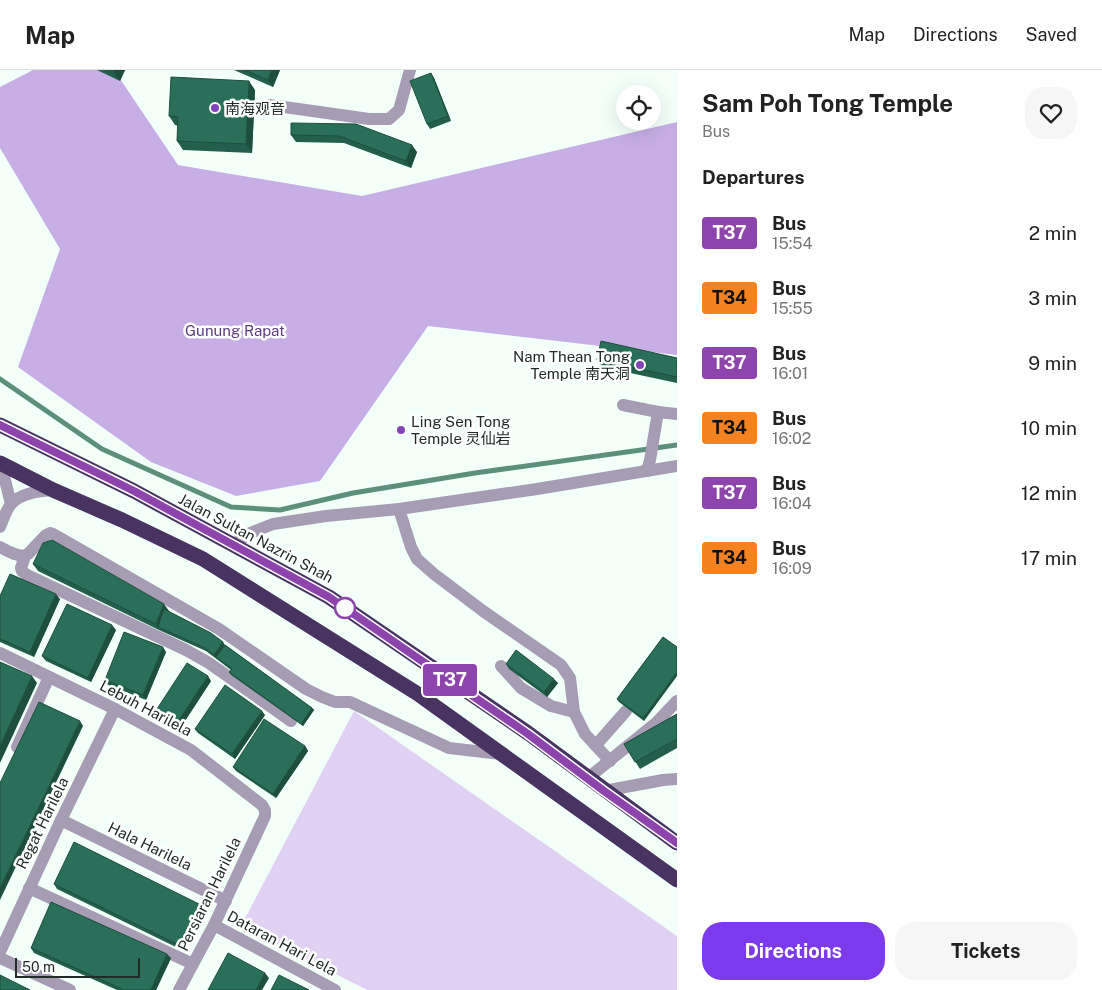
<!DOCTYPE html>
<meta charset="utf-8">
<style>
body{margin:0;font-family:"Public Sans","Noto Sans SC",sans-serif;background:#f6f6f6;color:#222;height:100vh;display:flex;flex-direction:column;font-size:19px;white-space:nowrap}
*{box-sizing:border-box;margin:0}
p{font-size:16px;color:#767676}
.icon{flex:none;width:28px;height:28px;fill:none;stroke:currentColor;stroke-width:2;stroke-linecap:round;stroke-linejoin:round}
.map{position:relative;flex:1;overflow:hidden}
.sheet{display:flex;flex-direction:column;background:#fff;width:425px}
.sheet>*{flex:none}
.badge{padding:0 10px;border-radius:4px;font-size:18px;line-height:32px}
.buttons{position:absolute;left:616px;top:15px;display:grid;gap:10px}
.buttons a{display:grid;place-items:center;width:45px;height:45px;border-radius:50%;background:#fff;box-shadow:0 5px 20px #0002;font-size:25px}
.scale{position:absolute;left:15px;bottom:12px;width:125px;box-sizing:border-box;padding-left:5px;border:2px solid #212c28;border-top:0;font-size:14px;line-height:18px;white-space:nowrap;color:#212c28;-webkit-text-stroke:4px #fff;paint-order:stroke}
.map>.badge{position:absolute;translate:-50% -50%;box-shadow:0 0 0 2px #fff}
h2{padding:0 25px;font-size:19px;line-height:45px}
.round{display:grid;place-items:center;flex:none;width:52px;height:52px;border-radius:20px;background:#f6f6f6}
.head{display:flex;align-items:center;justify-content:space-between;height:85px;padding:0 25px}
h1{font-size:24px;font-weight:700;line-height:38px}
.button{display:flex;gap:10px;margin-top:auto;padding:10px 25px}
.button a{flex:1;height:58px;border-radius:20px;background:#7c3aed;color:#fff;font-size:20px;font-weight:700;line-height:58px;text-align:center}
.button a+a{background:#f6f6f6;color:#222}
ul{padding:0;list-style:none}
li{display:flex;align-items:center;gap:15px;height:65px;padding:0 25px}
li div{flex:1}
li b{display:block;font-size:19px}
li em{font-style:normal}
li .badge{min-width:55px;font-weight:700;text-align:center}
header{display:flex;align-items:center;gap:30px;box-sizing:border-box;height:70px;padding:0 25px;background:#fff;border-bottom:1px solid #e0e0e0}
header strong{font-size:24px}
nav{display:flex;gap:28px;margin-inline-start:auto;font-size:18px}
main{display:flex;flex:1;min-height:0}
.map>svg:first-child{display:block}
.green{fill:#e0d1f3}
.forest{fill:#c7afe5}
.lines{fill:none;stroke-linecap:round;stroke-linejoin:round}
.stream{stroke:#5c8f7c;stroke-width:5}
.minor{stroke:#a69cb4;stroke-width:12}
.highway{stroke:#493360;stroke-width:15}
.wall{fill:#245f4d}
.shaded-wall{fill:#1d4e3e}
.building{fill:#2a6f59;stroke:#1d4e3e}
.line-casing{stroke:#fff;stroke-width:11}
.line{stroke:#8e44ad;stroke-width:8}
.poi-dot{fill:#8244b9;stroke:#fff;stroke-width:2}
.stop-dot{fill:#fff;stroke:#8e44ad;stroke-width:2.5}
.labels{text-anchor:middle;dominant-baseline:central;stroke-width:5;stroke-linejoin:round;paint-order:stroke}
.poi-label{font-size:15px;fill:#212c28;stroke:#fff;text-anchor:start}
.park-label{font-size:15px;fill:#5f3e80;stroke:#fff}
.street-label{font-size:15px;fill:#212c28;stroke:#fff}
</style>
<header>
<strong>Map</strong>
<nav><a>Map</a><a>Directions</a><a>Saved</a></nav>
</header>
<main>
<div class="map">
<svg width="677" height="920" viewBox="0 0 677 920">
<rect width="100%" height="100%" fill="#f3fff9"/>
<polygon class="green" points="354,641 677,866 677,920 367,920 241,856"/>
<polygon class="forest" points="33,0 114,0 178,95 362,126 677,52 677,285 428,256 320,411 236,426 151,392 18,297 60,179 0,78 0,17"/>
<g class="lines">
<polyline class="stream" points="0,309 102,379 231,437 280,440 353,423 475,403 677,375"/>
<g class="minor">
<polyline points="270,35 369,49 389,49 399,40 410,0"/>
<polyline points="623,335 658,342 650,390 647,401"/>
<polyline points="658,342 677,344"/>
<polyline points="0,399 4,406 11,434"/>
<polyline points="399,439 411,477 417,489 434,504 483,541 561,595 570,608 574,642 585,664 610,691"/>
<path d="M0,457C3,450 6,440 11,434C21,423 39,421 53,420"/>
<polyline points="233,475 250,463 273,454 326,446 399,439 537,419 677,396"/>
<path d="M0,477C8,481 20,489 28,484L46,465L50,463L53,464L219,559L306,619L322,627L335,632H350L449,678L501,684"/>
<polyline points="25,486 21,498 22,501 27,505 186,580 209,593 291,651"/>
<polyline points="0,583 115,639 191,680 262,735 265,740 265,746 214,855 179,920"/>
<polyline points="501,596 521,618 551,636 574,642"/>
<polyline points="596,675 626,641"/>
<polyline points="17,677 49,607"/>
<polyline points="588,708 656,653 677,631"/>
<polyline points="604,721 663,710 677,709"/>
<polyline points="61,750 226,831"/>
<polyline points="29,818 193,894"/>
<polyline points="214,855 335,920"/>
<polyline points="0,882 61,750 115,639"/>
<polyline points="0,888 70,920"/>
</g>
<g class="highway">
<polyline points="0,355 134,421 329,527 528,663 677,773"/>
<polyline points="0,393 53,420 122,450 203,489 418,624 677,810"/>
</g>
</g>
<g class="wall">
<polygon points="97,0 125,0 120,11"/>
<polygon points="234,0 280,0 273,17"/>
<polygon points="431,3 434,8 451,51 430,59 427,54"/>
<polygon points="255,20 252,83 183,80 177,71 178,56 175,55 169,46"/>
<polygon points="291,53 417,82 411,98 344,73 296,72 291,65"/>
<polygon points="677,288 677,313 602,297 597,290"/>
<polygon points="33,494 169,541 169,542 225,575 312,638 314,640 303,656 231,605 229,602 231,600 206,581 161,561 38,501"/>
<polygon points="0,526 60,529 34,587 0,572"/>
<polygon points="116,560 91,612 46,591 42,586"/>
<polygon points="663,567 644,651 619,632 617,629"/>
<polygon points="166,582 146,630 108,615 105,610"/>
<polygon points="506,594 558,613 547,627 509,599"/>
<polygon points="211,611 181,657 160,643 157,639"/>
<polygon points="677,644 677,678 640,699 624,674"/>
<polygon points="265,645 235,689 198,663 195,659"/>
<polygon points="305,676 308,681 276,728 236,701 233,697"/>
<polygon points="54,814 203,838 182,880 57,819"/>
<polygon points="31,878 171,888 156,920 117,920 34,883"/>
</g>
<g class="shaded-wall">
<polygon points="114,0 125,0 120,11 113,2"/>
<polygon points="272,0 280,0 273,17 268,10"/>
<polygon points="431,3 434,8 451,51 448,46"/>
<polygon points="249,11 255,20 252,83 246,74"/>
<polygon points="412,75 417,82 411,98 406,91"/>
<polygon points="56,524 60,529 34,587 30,582"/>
<polygon points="164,534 169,541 162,559 158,557 156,554"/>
<polygon points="112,555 116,560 91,612 88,608"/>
<polygon points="223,572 226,577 216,587 214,585"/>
<polygon points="163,577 166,582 146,630 143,625"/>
<polygon points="677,602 677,606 644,651 643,648"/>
<polygon points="32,606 37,613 0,693 0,676"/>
<polygon points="208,606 211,611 181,657 178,652"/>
<polygon points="554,609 558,613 547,627 544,622"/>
<polygon points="312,638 314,640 303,656 301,654"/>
<polygon points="262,641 265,645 235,689 232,684"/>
<polygon points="80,651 83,656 0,830 0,818"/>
<polygon points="305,676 308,681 276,728 273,724"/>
<polygon points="199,834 203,838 182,880 179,875"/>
<polygon points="167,884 171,888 156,920 151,920"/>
<polygon points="265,903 269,908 262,920 256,920"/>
</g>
<g class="building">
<polygon points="245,0 272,0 268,10"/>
<polygon points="431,3 448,46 427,54 410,11"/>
<polygon points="171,7 249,11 246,74 177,71 178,47 169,46"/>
<polygon points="291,53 356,54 412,75 406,91 339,66 291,65"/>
<polygon points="601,271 677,288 677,307 597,290"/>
<polygon points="52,470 164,534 156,554 33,494 43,473"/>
<polygon points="10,504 56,524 30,582 0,569 0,526"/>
<polygon points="67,534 112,555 88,608 42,586"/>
<polygon points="164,539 211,563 223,572 214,585 203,577 158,557"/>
<polygon points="124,562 163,577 143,625 105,610"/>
<polygon points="663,567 677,577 677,602 643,648 617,629"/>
<polygon points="225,575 312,638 301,654 229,602 232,599 216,587"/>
<polygon points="516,580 554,609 544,622 506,594"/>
<polygon points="0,592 32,606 0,676"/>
<polygon points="187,593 208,606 178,652 157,639"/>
<polygon points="225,615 262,641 232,684 195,659"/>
<polygon points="39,632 80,651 0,818 0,713"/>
<polygon points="677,644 677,669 635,692 624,674"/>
<polygon points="264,649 305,676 273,724 233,697"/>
<polygon points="74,772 199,834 179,875 54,814"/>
<polygon points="51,832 167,884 151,920 124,920 31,878"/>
<polygon points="228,883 265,903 256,920 208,920"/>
<polygon points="0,905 30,920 0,920"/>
<polygon points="279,905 309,920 271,920"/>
</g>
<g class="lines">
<defs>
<polyline id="line" points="0,355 134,421 329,527 528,664 604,721 677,773"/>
</defs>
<use href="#line" class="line-casing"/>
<use href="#line" class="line"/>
</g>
<g class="poi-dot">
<circle cx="215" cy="38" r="5"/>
<circle cx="640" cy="295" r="5"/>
<circle cx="401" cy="360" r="5"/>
</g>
<circle class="stop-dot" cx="345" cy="538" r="10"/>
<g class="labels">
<g class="poi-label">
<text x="225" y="38">南海观音</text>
<text x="630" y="286" text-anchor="end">Nam Thean Tong<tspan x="630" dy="17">Temple 南天洞</tspan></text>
<text x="411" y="351">Ling Sen Tong<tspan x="411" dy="17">Temple 灵仙岩</tspan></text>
</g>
<g class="park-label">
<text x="235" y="260">Gunung Rapat</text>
</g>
<g class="street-label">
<text transform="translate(256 468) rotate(28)">Jalan Sultan Nazrin Shah</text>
<text transform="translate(146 638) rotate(28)">Lebuh Harilela</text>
<text transform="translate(42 753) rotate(-64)">Regat Harilela</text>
<text transform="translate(150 776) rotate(26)">Hala Harilela</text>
<text transform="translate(209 824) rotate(-64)">Persiaran Harilela</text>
<text transform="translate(282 873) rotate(28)">Dataran Hari Lela</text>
</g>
</g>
</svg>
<div class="buttons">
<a><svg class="icon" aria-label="locate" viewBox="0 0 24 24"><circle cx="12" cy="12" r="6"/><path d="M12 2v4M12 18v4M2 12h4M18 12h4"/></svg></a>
</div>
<div class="scale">50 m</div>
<b class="badge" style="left:450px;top:610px;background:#8e44ad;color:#fff">T37</b>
</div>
<section class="sheet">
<div class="head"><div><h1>Sam Poh Tong Temple</h1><p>Bus</p></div><a class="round"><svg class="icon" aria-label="heart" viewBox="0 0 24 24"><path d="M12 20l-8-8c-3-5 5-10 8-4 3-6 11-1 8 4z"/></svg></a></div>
<h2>Departures</h2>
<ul>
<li><span class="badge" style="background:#8e44ad;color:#fff">T37</span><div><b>Bus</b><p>15:54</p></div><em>2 min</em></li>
<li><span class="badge" style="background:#f58220;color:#111">T34</span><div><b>Bus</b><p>15:55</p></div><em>3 min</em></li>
<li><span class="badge" style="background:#8e44ad;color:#fff">T37</span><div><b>Bus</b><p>16:01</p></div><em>9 min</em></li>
<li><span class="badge" style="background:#f58220;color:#111">T34</span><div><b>Bus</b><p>16:02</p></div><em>10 min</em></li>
<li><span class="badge" style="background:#8e44ad;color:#fff">T37</span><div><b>Bus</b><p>16:04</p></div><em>12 min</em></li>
<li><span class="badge" style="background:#f58220;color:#111">T34</span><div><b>Bus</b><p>16:09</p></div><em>17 min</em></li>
</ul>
<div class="button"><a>Directions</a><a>Tickets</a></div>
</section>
</main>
